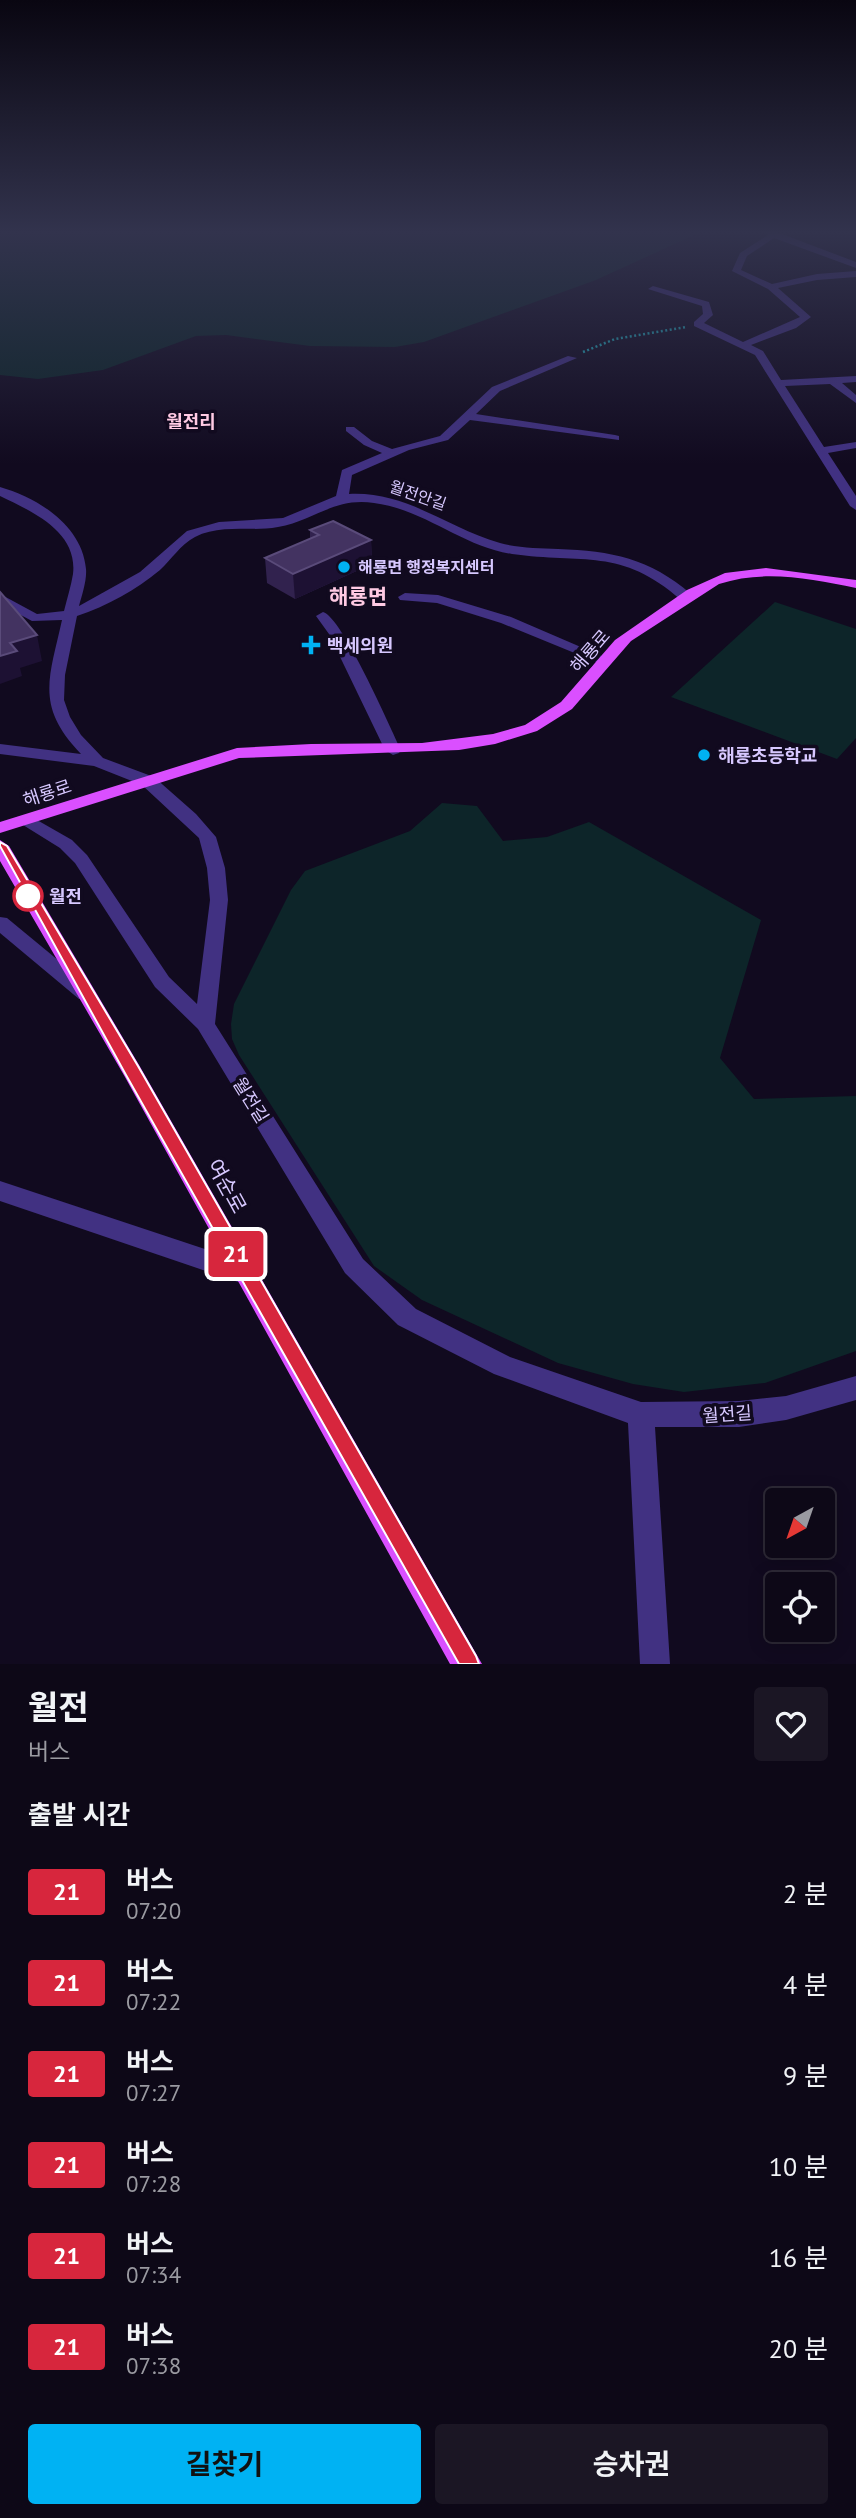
<!DOCTYPE html>
<html lang="ko">
<meta charset="utf-8">
<style>
body{margin:0;font-family:"PT Sans","Noto Sans KR",sans-serif;background:#1b1624;color:#f1f3f6;height:100vh;display:flex;flex-direction:column;font-size:26px;white-space:nowrap}
*{box-sizing:border-box;margin:0}
p{font-size:23px;color:#9a9aa1}
.icon{flex:none;width:38px;height:38px;fill:none;stroke:currentColor;stroke-width:2;stroke-linecap:round;stroke-linejoin:round}
.map{position:relative;height:1664px;overflow:hidden}
.sheet{display:flex;flex-direction:column;background:#0d0817;flex:1}
.sheet>*{flex:none}
.badge{padding:0 14px;border-radius:5px;font-size:24px;line-height:46px}
.needle{width:46px;rotate:220deg}
.controls{position:absolute;left:765px;top:1488px;display:grid;gap:14px}
.controls a{display:grid;place-items:center;width:70px;height:70px;border-radius:7px;background:#0d0817;box-shadow:0 4px 18px #0003,0 0 0 2px #2d2936;font-size:35px}
.map>.badge{position:absolute;translate:-50% -50%;box-shadow:0 0 0 4px #fff}
h2{padding:0 28px;font-size:26px;line-height:63px}
.round{display:grid;place-items:center;flex:none;width:74px;height:74px;border-radius:7px;background:#1b1624}
.summary{display:flex;align-items:center;justify-content:space-between;height:119px;padding:0 28px}
h1{font-size:33px;font-weight:700;line-height:52px}
.primary-button{display:flex;gap:14px;margin-top:auto;padding:14px 28px}
.primary-button a{flex:1;height:80px;border-radius:7px;background:#00b2f3;color:#111;font-size:28px;font-weight:700;line-height:80px;text-align:center}
.primary-button a+a{background:#1b1624;color:#f1f3f6}
ul{padding:0;list-style:none}
li{display:flex;align-items:center;gap:21px;height:91px;padding:0 28px}
li div{flex:1}
li b{display:block;font-size:26px}
li em{font-style:normal}
li .badge{min-width:77px;font-weight:700;text-align:center}
.map>svg:first-child{display:block}
.green{fill:#0d2529}
.lines{fill:none;stroke-linecap:round;stroke-linejoin:round}
.path{stroke:#22a9b9;stroke-width:2.5;stroke-dasharray:2 2.5;stroke-linecap:butt}
.minor{fill:#413182;fill-rule:evenodd}
.major{fill:#da4fff;fill-rule:evenodd}
.wall{fill:#31224e}
.shaded-wall{fill:#1d1133}
.building{fill:#433361;stroke:#5a4b7a;stroke-width:2}
.line{fill:#d7263d;stroke:#fff;stroke-width:2}
.poi-dot{fill:#00b2f3;stroke:#110a1f;stroke-width:2.5}
.stop-dot{fill:#fff;stroke:#d7263d;stroke-width:3.5}
.labels{text-anchor:middle;dominant-baseline:central;stroke-width:7;stroke-linejoin:round;paint-order:stroke}
.far-street-label{font-size:16px;fill:#d7c8ff;stroke:#110a1f}
.far-poi-label{font-size:16px;font-weight:bold;fill:#d7c8ff;stroke:#110a1f;text-anchor:start}
.far-quarter-label{font-size:18px;font-weight:bold;fill:#ffcae3;stroke:#110a1f}
.poi-label{font-size:18px;font-weight:bold;fill:#d7c8ff;stroke:#110a1f;text-anchor:start}
.street-label{font-size:18px;fill:#d7c8ff;stroke:#110a1f}
.stop-label{font-size:18px;font-weight:bold;fill:#d7c8ff;stroke:#110a1f;text-anchor:start}
.far-district-label{font-size:21px;font-weight:bold;fill:#ffcae3;stroke:#110a1f}
.near-street-label{font-size:21px;fill:#d7c8ff;stroke:#110a1f}
</style>
<div class="map">
<svg width="856" height="1664" viewBox="0 0 856 1664">
<rect width="100%" height="100%" fill="#110a1f"/>
<g class="green">
<polygon points="0,231 703,231 596,280 424,342 395,347 310,346 226,335 196,336 103,370 38,379 0,375"/>
<polygon points="775,602 856,629 856,738 837,759 671,697"/>
<polygon points="442,803 477,806 503,841 547,837 589,822 761,920 720,1058 754,1099 856,1096 856,1351 765,1383 684,1392 633,1384 558,1363 422,1300 374,1266 239,1055 232,1039 231,1024 234,1004 291,890 305,871 410,831"/>
</g>
<g class="lines">
<polyline class="path" points="583,352 615,339 686,327"/>
<g class="minor">
<polygon points="764,231 774,231 856,262 856,268 774,238 747,256 741,270 772,284 817,274 856,271 856,277 817,280 778,288 811,317 796,328 751,345 763,351 781,380 856,376 856,382 842,383 856,395 856,403 830,384 785,386 824,447 856,442 856,448 828,453 856,496 856,510 850,506 755,355 694,326 694,322 703,314 702,306 648,289 653,286 709,302 713,315 704,323 743,342 800,317 768,289 732,271 740,253 768,235"/>
<path d="M568,356L577,358L500,391L476,414L615,435L619,436V440L470,420L448,440L409,450L352,475L349,494C407,491 447,528 500,543C518,548 539,548 558,549C612,551 649,558 691,594V600H681C621,547 583,564 512,554C463,547 424,509 374,503C334,497 314,521 278,527C251,532 220,524 195,537C180,545 172,559 160,570C136,590 107,606 77,616L65,675L64,700L70,717L81,735L103,758L154,777L196,814L216,837L225,868L228,900L215,1024L363,1259L416,1309L510,1357L641,1402L739,1401L786,1396L856,1376V1400L786,1420L739,1427H655L670,1664H640L628,1423L494,1374L398,1325L345,1273L198,1029L155,987L75,863L60,848L15,820L24,815L30,816L72,840L87,855L169,977L197,1004L210,900L207,868L199,838L142,785L94,766L0,754V744L81,754C35,706 49,679 62,620L32,621L0,604V594L37,614L64,611C67,599 71,586 73,574C78,531 31,511 0,496V487C38,498 82,525 86,569C87,580 82,595 79,606L140,572L187,531L219,522L283,518L336,496L342,470L382,453L364,445L346,431V427H354L372,441L392,449L440,436L492,387Z"/>
<polygon points="405,593 438,595 511,617 611,660 604,664 599,663 501,623 437,603 400,600 398,597"/>
<path d="M323,612C342,617 390,727 401,750L399,753L393,755L385,750L329,634L316,616Z"/>
<polygon points="0,917 7,918 93,989 96,994 93,999 79,999 0,933"/>
<polygon points="0,1181 247,1263 256,1267 259,1274 256,1281 247,1285 0,1201"/>
</g>
<g class="major">
<path d="M766,568L856,580V588C811,579 764,569 719,584L631,641L572,709L537,731L495,744L459,750L239,758L0,833V822L237,748L311,744L422,743L493,734L525,725L561,702L615,640L687,590L725,573Z"/>
<polygon points="0,840 9,846 139,1065 482,1664 450,1664 125,1077 0,861"/>
</g>
</g>
<polygon class="wall" points="310,530 371,540 372,564 295,599 267,583 265,558 310,539"/>
<g class="shaded-wall">
<polygon points="371,540 372,564 295,599 293,574"/>
<polygon points="37,635 42,661 20,668 22,676 0,684 0,656 10,643"/>
</g>
<g class="building">
<polygon points="333,521 371,540 293,574 265,558 319,535 310,530"/>
<polygon points="0,592 37,635 10,643 17,651 0,656"/>
</g>
<linearGradient id="sky" x2="0" y2="1"><stop stop-color="#090611"/><stop offset="0.5" stop-color="#32334d"/><stop offset="1" stop-color="#32334d" stop-opacity="0"/></linearGradient>
<rect width="856" height="464" fill="url(#sky)"/>
<polygon class="line" points="0,842 7,846 138,1066 476,1656 479,1664 459,1664 126,1075 0,846"/>
<g class="poi-dot">
<circle cx="344" cy="567" r="7"/>
<path d="M307.5 634.5h7v7h7v7h-7v7h-7v-7h-7v-7h7z"/>
<circle cx="704" cy="755" r="7"/>
</g>
<circle class="stop-dot" cx="28" cy="896" r="14"/>
<g class="labels">
<g class="far-street-label">
<text transform="translate(418 495) rotate(19)">월전안길</text>
</g>
<g class="far-poi-label">
<text x="358" y="567">해룡면 행정복지센터</text>
</g>
<g class="far-quarter-label">
<text x="191" y="421">월전리</text>
</g>
<g class="poi-label">
<text x="327" y="645">백세의원</text>
<text x="718" y="755">해룡초등학교</text>
</g>
<g class="street-label">
<text transform="translate(590 651) rotate(-49)">해룡로</text>
<text transform="translate(47 793) rotate(-18)">해룡로</text>
<text transform="translate(251 1100) rotate(58)">월전길</text>
<text transform="translate(727 1414) rotate(-4)">월전길</text>
</g>
<g class="stop-label">
<text x="49" y="896">월전</text>
</g>
<g class="far-district-label">
<text x="358" y="596">해룡면</text>
</g>
<g class="near-street-label">
<text transform="translate(227 1186) rotate(61)">여순로</text>
</g>
</g>
</svg>
<div class="controls">
<a><svg class="needle" viewBox="-14 -14 28 28"><path d="M0-13l5 13h-10z" fill="#e53935"/><path d="M0 13l5-13h-10z" fill="#9a9aa1"/></svg></a>
<a><svg class="icon" aria-label="locate" viewBox="0 0 24 24"><circle cx="12" cy="12" r="6"/><path d="M12 2v4M12 18v4M2 12h4M18 12h4"/></svg></a>
</div>
<b class="badge" style="left:236px;top:1254px;background:#d7263d;color:#fff">21</b>
</div>
<section class="sheet">
<div class="summary"><div><h1>월전</h1><p>버스</p></div><a class="round"><svg class="icon" aria-label="heart" viewBox="0 0 24 24"><path d="M12 20l-8-8c-3-5 5-10 8-4 3-6 11-1 8 4z"/></svg></a></div>
<h2>출발 시간</h2>
<ul>
<li><span class="badge" style="background:#d7263d;color:#fff">21</span><div><b>버스</b><p>07:20</p></div><em>2 분</em></li>
<li><span class="badge" style="background:#d7263d;color:#fff">21</span><div><b>버스</b><p>07:22</p></div><em>4 분</em></li>
<li><span class="badge" style="background:#d7263d;color:#fff">21</span><div><b>버스</b><p>07:27</p></div><em>9 분</em></li>
<li><span class="badge" style="background:#d7263d;color:#fff">21</span><div><b>버스</b><p>07:28</p></div><em>10 분</em></li>
<li><span class="badge" style="background:#d7263d;color:#fff">21</span><div><b>버스</b><p>07:34</p></div><em>16 분</em></li>
<li><span class="badge" style="background:#d7263d;color:#fff">21</span><div><b>버스</b><p>07:38</p></div><em>20 분</em></li>
</ul>
<div class="primary-button"><a>길찾기</a><a>승차권</a></div>
</section>
